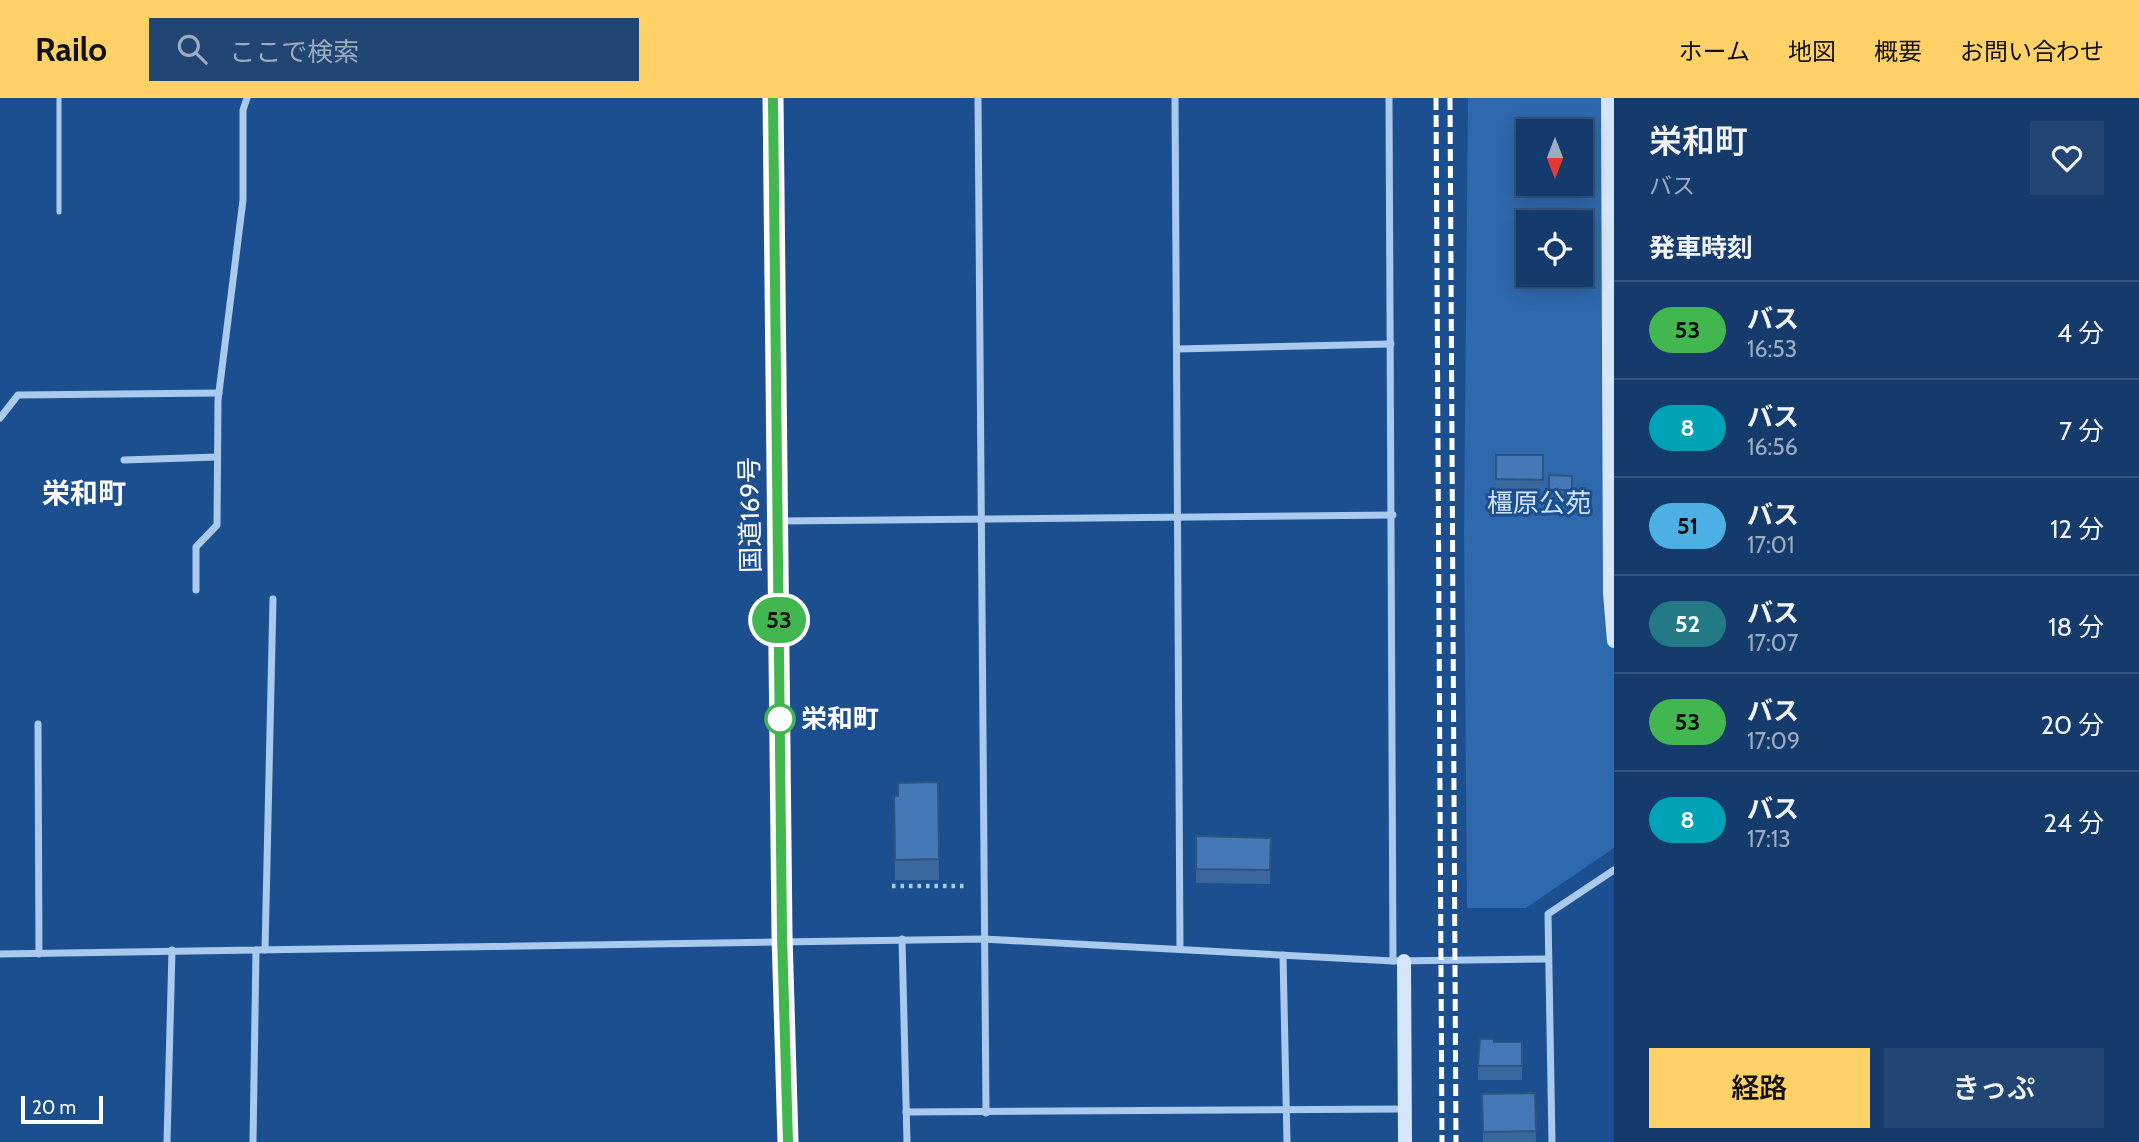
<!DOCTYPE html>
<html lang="ja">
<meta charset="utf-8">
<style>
body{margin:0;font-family:Cabin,"Noto Sans JP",sans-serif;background:#214673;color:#f1f3f6;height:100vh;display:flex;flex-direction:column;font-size:26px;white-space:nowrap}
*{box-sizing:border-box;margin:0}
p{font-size:23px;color:#9dadc1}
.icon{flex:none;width:38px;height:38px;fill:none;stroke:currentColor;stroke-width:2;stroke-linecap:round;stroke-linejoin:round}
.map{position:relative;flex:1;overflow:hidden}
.sheet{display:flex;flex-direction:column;background:#143b6b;width:525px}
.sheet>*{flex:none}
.badge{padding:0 14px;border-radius:23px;font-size:24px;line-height:46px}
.needle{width:46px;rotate:180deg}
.tools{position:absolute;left:1516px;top:21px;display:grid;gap:14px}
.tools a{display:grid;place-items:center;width:77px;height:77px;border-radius:0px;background:#143b6b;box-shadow:0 4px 18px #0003,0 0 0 2px #33557e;font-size:35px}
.scale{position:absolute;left:21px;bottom:18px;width:82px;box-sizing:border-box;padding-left:7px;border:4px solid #fff;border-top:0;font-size:19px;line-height:24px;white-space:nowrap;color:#fff;-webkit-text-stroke:5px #1b4f8f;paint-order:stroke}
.map>.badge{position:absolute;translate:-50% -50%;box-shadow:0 0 0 4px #fff}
h2{padding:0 35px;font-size:26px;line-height:63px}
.round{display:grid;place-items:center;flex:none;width:74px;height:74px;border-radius:0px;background:#214673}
.head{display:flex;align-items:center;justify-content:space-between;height:119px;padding:0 35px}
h1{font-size:33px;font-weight:600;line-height:52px}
.primary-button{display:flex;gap:14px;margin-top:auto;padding:14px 35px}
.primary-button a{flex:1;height:80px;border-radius:0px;background:#ffd166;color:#111;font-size:28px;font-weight:600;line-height:80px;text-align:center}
.primary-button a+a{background:#214673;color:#f1f3f6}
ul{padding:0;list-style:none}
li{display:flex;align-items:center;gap:21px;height:98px;padding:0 35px;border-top:2px solid #33557e}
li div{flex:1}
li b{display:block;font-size:26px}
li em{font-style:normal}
li .badge{min-width:77px;font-weight:700;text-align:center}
header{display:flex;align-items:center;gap:42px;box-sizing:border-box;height:98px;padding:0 35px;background:#ffd166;color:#111}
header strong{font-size:33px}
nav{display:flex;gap:38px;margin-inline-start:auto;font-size:24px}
.search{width:490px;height:63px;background:#214673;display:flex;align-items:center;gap:18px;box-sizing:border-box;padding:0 24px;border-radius:0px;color:#9dadc1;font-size:26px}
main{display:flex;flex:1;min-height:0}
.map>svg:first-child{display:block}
.green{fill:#2e69ad;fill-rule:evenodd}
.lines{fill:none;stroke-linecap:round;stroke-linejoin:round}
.path{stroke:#a9c9ee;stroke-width:4.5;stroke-dasharray:3.5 5;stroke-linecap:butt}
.lane{stroke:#a9c9ee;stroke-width:5}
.street{stroke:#a9c9ee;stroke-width:7}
.secondary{stroke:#d6e6fa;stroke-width:14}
.highway{stroke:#fff;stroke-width:21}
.rail{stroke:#fff;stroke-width:5;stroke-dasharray:12 5;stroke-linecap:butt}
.wall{fill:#3a679d}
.building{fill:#4478b7;stroke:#305480;stroke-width:2}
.line-casing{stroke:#fff;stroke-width:16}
.line{stroke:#42b750;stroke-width:10}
.stop-dot{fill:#fff;stroke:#42b750;stroke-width:3.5}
.labels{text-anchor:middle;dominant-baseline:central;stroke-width:6;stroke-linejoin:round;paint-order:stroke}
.park-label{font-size:26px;fill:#cfe3fa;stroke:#1b4f8f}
.street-label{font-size:26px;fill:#fff;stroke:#1b4f8f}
.stop-label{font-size:26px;font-weight:bold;fill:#fff;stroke:#1b4f8f;text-anchor:start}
.neighbourhood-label{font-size:28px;font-weight:bold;fill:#fff;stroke:#1b4f8f}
</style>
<header>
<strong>Railo</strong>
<div class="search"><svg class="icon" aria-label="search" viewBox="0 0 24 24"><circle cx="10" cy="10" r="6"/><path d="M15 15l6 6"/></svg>ここで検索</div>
<nav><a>ホーム</a><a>地図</a><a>概要</a><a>お問い合わせ</a></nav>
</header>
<main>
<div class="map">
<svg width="1614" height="1044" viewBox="0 0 1614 1044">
<rect width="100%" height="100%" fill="#1b4f8f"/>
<path class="green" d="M1468,0H1614V750L1526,810H1467L1464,437ZM1528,33H1580V86H1528ZM1528,124H1580V177H1528Z"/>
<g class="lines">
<polyline class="path" points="892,788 968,788"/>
<polyline class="lane" points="59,114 59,0"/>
<g class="street">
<polyline points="978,0 986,1015"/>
<polyline points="1175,0 1180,851"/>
<polyline points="1389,0 1393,863"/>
<polyline points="1177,251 1391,246"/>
<polyline points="0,320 18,297 219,295"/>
<polyline points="124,362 217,359"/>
<polyline points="781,423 1393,417"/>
<polyline points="196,492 196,449 217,427 218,302 243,102 243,12 247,0"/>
<polyline points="38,626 39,856"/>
<polyline points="902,841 907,1044"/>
<polyline points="265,852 273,501"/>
<polyline points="0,856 983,841 1393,863 1548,861"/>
<polyline points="1283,857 1287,1044"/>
<polyline points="906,1014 1404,1011"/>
<polyline points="167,1044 172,852"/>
<polyline points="253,1044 256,852"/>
<polyline points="1552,1044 1548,816 1614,772"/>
</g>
<g class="secondary">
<polyline points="1608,0 1610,495 1614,543"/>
<polyline points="1404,863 1405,1044"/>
</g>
<polyline class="highway" points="773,0 782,837 788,1044"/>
<g class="rail">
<polyline points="1436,0 1442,1044"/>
<polyline points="1450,0 1456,1044"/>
</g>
</g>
<g class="wall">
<polygon points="1496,357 1543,357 1543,396 1496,395"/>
<polygon points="1549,377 1572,378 1572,399 1549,399"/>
<polygon points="938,684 939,782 895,782 894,698 898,698"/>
<polygon points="1196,738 1271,740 1270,786 1196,785"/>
<polygon points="1522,944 1522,982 1478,982 1478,968"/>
<polygon points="1535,995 1536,1044 1483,1044 1482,996"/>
</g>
<g class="building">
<polygon points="1496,357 1543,357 1543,382 1496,381"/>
<polygon points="1549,377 1572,378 1572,392 1549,392"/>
<polygon points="938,684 939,761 895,762 894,698 898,698 898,685"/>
<polygon points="1196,738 1271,740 1270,772 1196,771"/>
<polygon points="1480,941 1494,941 1494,944 1522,944 1522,968 1478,968"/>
<polygon points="1535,995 1536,1033 1483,1034 1482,996"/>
</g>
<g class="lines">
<defs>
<polyline id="line" points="773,0 782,837 788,1044"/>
</defs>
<use href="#line" class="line-casing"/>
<use href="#line" class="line"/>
</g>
<circle class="stop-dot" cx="780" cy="621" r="14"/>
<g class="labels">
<g class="park-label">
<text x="1539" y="405">橿原公苑</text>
</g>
<g class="street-label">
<text transform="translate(750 417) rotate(-91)">国道169号</text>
</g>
<g class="stop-label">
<text x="801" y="621">栄和町</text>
</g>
<g class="neighbourhood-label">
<text x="84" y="395">栄和町</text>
</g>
</g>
</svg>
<div class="tools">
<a><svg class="needle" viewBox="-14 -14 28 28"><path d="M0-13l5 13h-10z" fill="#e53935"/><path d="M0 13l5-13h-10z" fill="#9dadc1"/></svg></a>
<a><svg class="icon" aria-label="locate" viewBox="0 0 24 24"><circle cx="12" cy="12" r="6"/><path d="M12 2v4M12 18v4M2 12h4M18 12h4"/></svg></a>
</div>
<div class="scale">20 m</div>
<b class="badge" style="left:779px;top:522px;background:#42b750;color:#111">53</b>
</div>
<section class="sheet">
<div class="head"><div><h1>栄和町</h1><p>バス</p></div><a class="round"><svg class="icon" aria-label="heart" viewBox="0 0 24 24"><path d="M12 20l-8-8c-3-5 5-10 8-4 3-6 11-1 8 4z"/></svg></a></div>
<h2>発車時刻</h2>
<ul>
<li><span class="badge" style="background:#42b750;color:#111">53</span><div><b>バス</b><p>16:53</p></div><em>4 分</em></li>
<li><span class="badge" style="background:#00a3b4;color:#fff">8</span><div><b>バス</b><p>16:56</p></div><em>7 分</em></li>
<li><span class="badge" style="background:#4cb0e4;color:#111">51</span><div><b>バス</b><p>17:01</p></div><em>12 分</em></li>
<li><span class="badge" style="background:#237a84;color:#fff">52</span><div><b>バス</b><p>17:07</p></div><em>18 分</em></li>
<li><span class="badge" style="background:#42b750;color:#111">53</span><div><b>バス</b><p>17:09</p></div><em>20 分</em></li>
<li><span class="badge" style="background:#00a3b4;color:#fff">8</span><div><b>バス</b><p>17:13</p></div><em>24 分</em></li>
</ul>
<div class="primary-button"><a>経路</a><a>きっぷ</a></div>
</section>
</main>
